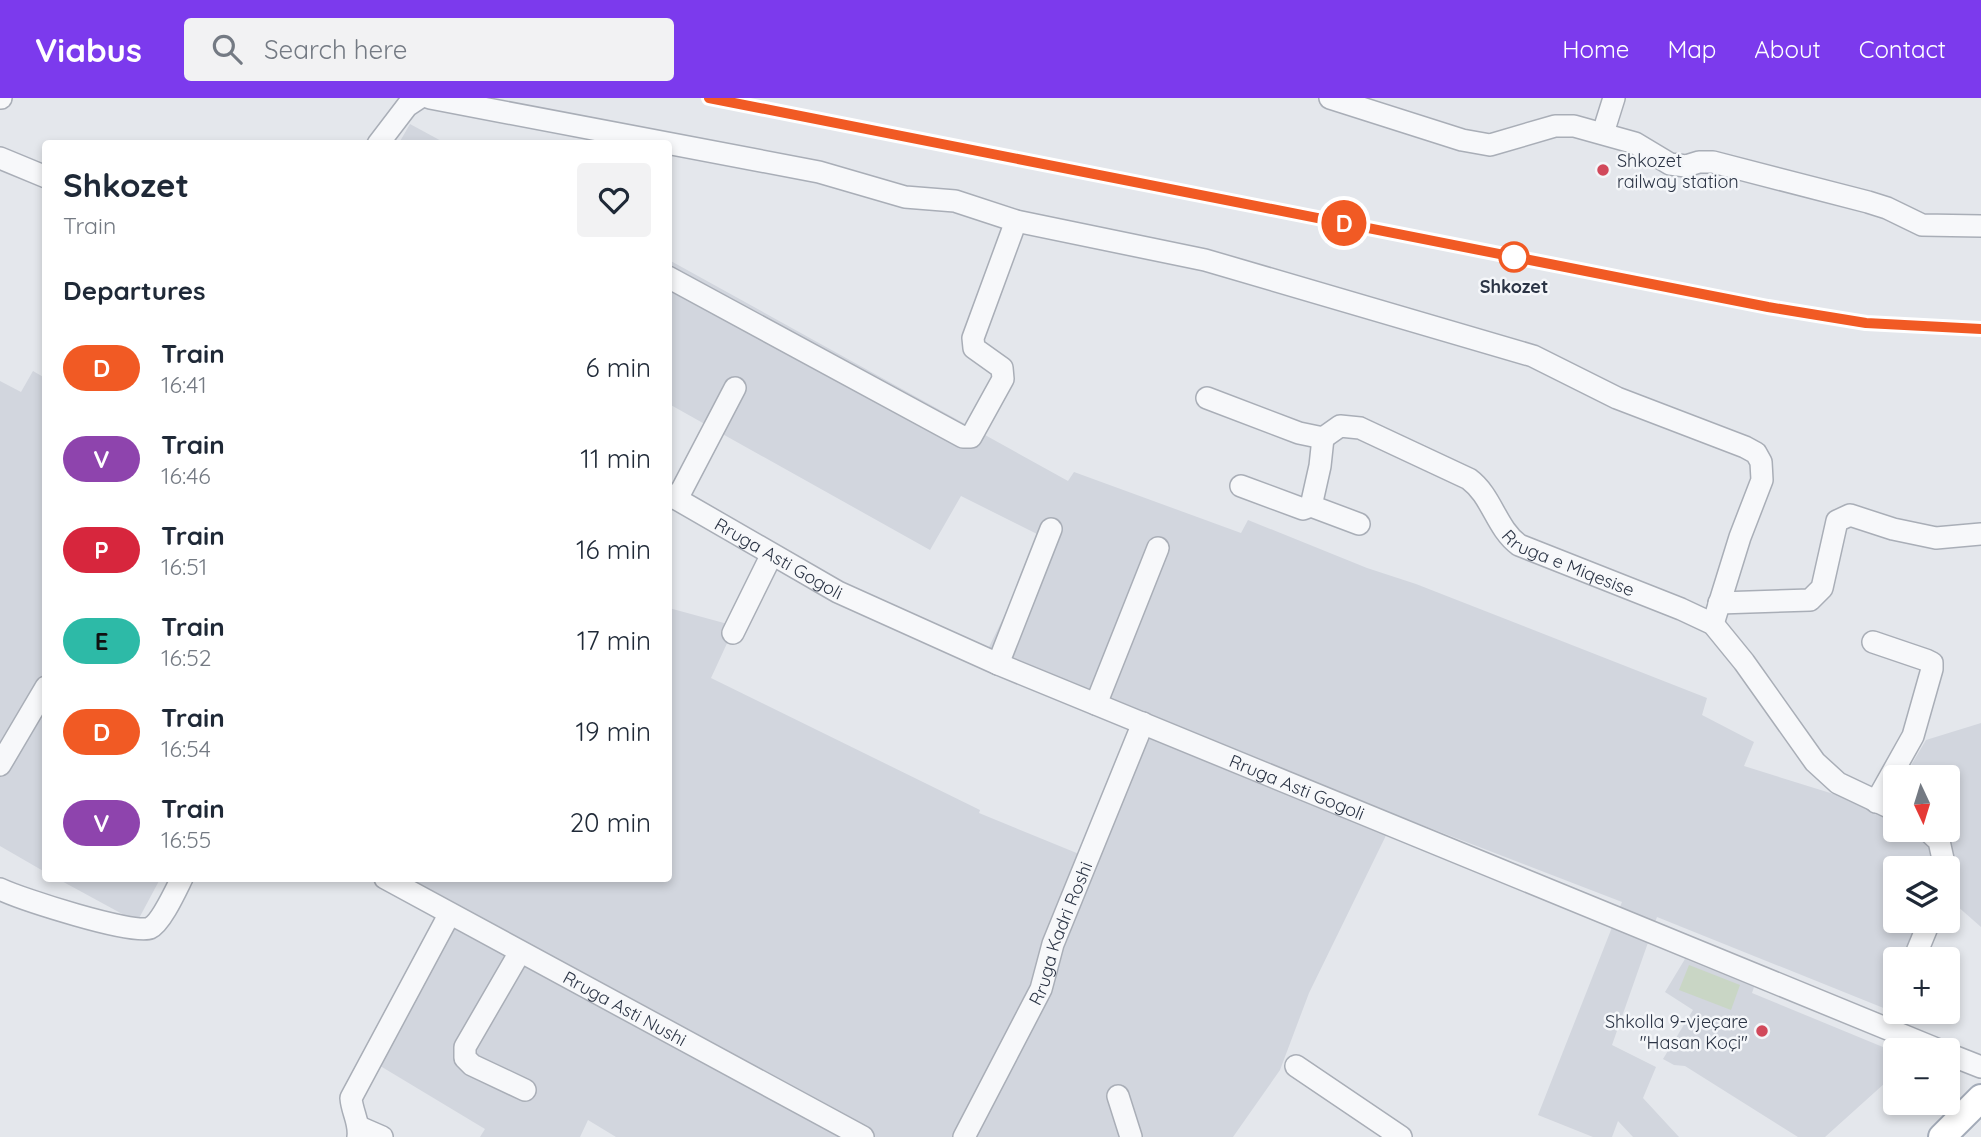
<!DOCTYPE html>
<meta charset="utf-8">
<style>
body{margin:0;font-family:Quicksand,sans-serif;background:#f2f2f3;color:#1f2937;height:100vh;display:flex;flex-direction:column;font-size:26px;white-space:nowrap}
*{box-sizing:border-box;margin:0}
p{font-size:23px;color:#747a83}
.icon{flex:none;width:38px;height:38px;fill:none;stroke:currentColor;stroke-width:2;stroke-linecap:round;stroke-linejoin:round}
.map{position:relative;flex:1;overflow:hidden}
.details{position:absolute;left:42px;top:42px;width:630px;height:742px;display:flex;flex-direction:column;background:#fff;border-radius:7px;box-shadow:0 4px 10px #0003}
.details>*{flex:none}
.badge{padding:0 14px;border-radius:23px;font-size:24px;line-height:46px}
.needle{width:46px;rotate:176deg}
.fabs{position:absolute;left:1883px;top:667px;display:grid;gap:14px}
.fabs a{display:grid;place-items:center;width:77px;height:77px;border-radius:7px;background:#fff;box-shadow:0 4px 10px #0003;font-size:35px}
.map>.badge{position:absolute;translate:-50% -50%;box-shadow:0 0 0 4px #fff}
h2{padding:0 21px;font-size:26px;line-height:63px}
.round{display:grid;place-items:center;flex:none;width:74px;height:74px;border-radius:7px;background:#f2f2f3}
.headline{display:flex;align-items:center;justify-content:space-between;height:119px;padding:0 21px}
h1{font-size:33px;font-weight:700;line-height:52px}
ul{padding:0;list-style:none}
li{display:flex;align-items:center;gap:21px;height:91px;padding:0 21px}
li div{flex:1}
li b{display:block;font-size:26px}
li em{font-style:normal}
li .badge{min-width:77px;font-weight:700;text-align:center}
header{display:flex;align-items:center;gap:42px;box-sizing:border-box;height:98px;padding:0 35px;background:#7c3aed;color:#fff}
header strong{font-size:33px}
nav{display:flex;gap:38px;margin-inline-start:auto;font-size:24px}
.search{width:490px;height:63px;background:#f2f2f3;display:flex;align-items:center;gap:18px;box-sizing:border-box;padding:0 24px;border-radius:7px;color:#747a83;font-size:26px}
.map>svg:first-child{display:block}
.built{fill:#d2d6de}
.green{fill:#c9d6c5}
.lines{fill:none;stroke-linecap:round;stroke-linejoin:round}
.minor-casing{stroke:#a9aeb7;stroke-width:24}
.major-casing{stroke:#a3abb8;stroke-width:30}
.minor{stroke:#f7f8fa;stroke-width:21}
.major{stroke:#fff;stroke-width:26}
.line-casing{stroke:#fff;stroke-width:16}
.line{stroke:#f15a24;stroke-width:10}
.poi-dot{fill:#d1495b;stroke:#f4f6f9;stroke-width:2.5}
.stop-dot{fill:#fff;stroke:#f15a24;stroke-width:3.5}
.labels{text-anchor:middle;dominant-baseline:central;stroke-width:5;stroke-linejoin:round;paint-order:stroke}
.poi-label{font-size:18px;fill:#2b3445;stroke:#f4f6f9;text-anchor:start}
.stop-label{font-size:18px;font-weight:bold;fill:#2b3445;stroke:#f4f6f9}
.street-label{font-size:18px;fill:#2b3445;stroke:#f4f6f9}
</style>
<header>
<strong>Viabus</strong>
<div class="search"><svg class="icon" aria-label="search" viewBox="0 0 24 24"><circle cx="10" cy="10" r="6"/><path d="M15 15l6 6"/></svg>Search here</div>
<nav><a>Home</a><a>Map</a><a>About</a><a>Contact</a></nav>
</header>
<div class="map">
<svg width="1981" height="1039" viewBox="0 0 1981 1039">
<rect width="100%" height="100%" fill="#e4e7ec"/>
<g class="built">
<polygon points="410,26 445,45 399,45"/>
<polygon points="669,162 1068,383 1074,374 1241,435 1248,422 1367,470 1416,486 1707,600 1702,617 1754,644 1744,668 1840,698 1883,714 1895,694 1895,732 1948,732 1948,679 1904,679 1926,642 1981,625 1981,829 1948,800 1948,770 1895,770 1895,822 1921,823 1906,861 1895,861 1895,888 1886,911 1657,819 1612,947 1656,969 1643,1000 1679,1039 1633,1039 1618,1023 1612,1039 1593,1039 1538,1017 1622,804 1396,717 1309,895 1280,972 1233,1039 616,1039 588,1022 580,1039 480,1039 485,1031 372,963 451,806 404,781 668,780 669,510 735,528 711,580 980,712 979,715 1084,758 1138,617 988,551 1043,439 961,398 930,452 669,306"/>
<polygon points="33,273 45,280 45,774 0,748 0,283 21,294"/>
<polygon points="58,781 160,781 137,824"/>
<polygon points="1685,861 1754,889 1752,895 1895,954 1895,976 1825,1039 1798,1039 1685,968 1674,967 1663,961 1693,912 1665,894"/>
</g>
<polygon class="green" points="1689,867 1740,887 1731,912 1679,892"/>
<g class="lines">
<defs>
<g id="minor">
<polyline points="0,0 1,0"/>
<polyline points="430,0 819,74 905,99 955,103 1016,123 1205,162 1533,258 1617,300 1745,349 1756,355 1761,364 1762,382 1740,439 1713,526"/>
<polyline points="1330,0 1462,42 1490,47 1555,28 1574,28 1635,45 1670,66 1686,68 1699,64 1713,64 1868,104 1887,110 1922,127 1981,128"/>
<polyline points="1603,35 1614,0"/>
<polyline points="378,46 407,8 419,0"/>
<polyline points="0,60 46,79"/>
<polyline points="668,179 963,339 971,339 1003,281 1002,270 974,250 973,240 1016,123"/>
<path id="s1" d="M1207,300L1299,335L1323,340L1340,328L1360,330L1469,381C1492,398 1496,430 1519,447L1681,511L1713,526L1744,564L1815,664L1838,685L1895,712"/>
<polyline points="1241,388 1303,411 1311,408 1320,368 1323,340"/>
<path id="s2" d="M668,396L838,494L998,566L1939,952"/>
<polyline points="677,401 735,290"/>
<polyline points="1311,408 1359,426"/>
<polyline points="1719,505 1810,502 1822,490 1837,423 1850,417 1893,431 1936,440 1981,436"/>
<polyline points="733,535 771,458"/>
<polyline points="1873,544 1926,562 1932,565 1932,571 1913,638 1876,704"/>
<polyline points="998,566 1051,431"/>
<polyline points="1096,606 1158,450"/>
<polyline points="0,667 46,589"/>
<polyline points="1927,732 1939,743 1945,770"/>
<path id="s3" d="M385,780L863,1039"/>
<path d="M0,791C21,801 132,837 150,830C161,825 176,792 182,780"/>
<polyline points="520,854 465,949 465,960 472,967 525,992"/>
<polyline points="1914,861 1930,822"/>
<polyline points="1948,956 1981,969"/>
<polyline points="1296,968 1401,1039"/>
<polyline points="1118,998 1131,1039"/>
<polyline points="359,1029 382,1039"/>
<path d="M358,1039C360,1025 352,1014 351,1000L449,817"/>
<path id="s4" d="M964,1039L1041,891L1053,846L1143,625"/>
</g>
<polyline id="major" points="1942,1039 1981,1000"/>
</defs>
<use href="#minor" class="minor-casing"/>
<use href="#major" class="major-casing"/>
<use href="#minor" class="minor"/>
<use href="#major" class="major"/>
</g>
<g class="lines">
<defs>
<polyline id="line" points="709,0 1768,209 1866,225 1981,231"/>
</defs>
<use href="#line" class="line-casing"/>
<use href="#line" class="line"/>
</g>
<g class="poi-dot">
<circle cx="1603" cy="72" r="7"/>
<circle cx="1762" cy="933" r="7"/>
</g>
<circle class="stop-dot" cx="1514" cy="159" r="14"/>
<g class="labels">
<g class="poi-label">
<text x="1617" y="62">Shkozet<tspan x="1617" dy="21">railway station</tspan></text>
<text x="1748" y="923" text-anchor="end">Shkolla 9-vjeçare<tspan x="1748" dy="21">"Hasan Koçi"</tspan></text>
</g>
<g class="stop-label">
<text x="1514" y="188">Shkozet</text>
</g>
<g class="street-label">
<text stroke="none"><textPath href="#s2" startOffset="128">Rruga Asti Gogoli</textPath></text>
<text stroke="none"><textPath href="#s1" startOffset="420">Rruga e Miqesise</textPath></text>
<text stroke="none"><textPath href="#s2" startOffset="695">Rruga Asti Gogoli</textPath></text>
<text stroke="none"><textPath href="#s4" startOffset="226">Rruga Kadri Roshi</textPath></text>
<text stroke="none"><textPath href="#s3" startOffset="273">Rruga Asti Nushi</textPath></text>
</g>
</g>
</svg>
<div class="fabs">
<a><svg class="needle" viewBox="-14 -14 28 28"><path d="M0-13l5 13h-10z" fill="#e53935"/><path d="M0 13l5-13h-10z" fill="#747a83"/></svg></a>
<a><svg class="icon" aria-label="layers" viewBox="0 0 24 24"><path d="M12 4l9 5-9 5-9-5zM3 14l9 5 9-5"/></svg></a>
<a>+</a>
<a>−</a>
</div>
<b class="badge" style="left:1344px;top:125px;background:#f15a24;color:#fff">D</b>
<section class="details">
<div class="headline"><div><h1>Shkozet</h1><p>Train</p></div><a class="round"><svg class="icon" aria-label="heart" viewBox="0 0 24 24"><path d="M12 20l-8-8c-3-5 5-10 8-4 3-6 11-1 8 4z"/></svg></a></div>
<h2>Departures</h2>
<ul>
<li><span class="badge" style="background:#f15a24;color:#fff">D</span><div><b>Train</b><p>16:41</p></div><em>6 min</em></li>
<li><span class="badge" style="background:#8e44ad;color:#fff">V</span><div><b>Train</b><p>16:46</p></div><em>11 min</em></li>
<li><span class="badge" style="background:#d7263d;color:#fff">P</span><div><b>Train</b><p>16:51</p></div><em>16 min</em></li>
<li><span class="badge" style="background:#2dbaa7;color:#111">E</span><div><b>Train</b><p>16:52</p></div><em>17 min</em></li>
<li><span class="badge" style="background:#f15a24;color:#fff">D</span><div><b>Train</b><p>16:54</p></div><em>19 min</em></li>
<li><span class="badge" style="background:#8e44ad;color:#fff">V</span><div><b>Train</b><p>16:55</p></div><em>20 min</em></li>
</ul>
</section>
</div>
